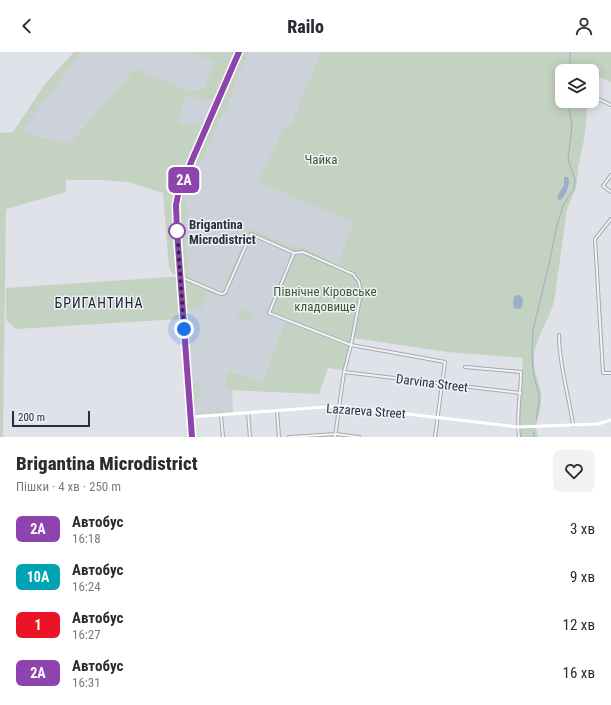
<!DOCTYPE html>
<html lang="uk">
<meta charset="utf-8">
<style>
body{margin:0;font-family:"Roboto Condensed",sans-serif;background:#f2f2f3;color:#2b2b33;height:100vh;display:flex;flex-direction:column;font-size:15px;white-space:nowrap}
*{box-sizing:border-box;margin:0}
p{font-size:13px;color:#7c7c81}
.icon{flex:none;width:22px;height:22px;fill:none;stroke:currentColor;stroke-width:2;stroke-linecap:round;stroke-linejoin:round}
.map{position:relative;height:385px;overflow:hidden}
.side{display:flex;flex-direction:column;background:#fff;flex:1}
.side>*{flex:none}
.badge{padding:0 8px;border-radius:6px;font-size:14px;line-height:26px}
.tools{position:absolute;left:555px;top:12px;display:grid;gap:8px}
.tools a{display:grid;place-items:center;width:44px;height:44px;border-radius:8px;background:#fff;box-shadow:0 2px 10px #0003;font-size:20px}
.scale{position:absolute;left:12px;bottom:10px;width:78px;box-sizing:border-box;padding-left:4px;border:2px solid #292f3e;border-top:0;font-size:11px;line-height:14px;white-space:nowrap;color:#292f3e;-webkit-text-stroke:3px #eff1f6;paint-order:stroke}
.you{position:absolute;width:20px;height:20px;margin:-10px;border:3px solid #fff;border-radius:50%;background:#1a73e8;box-shadow:0 0 0 6px #1a73e833}
.map>.badge{position:absolute;translate:-50% -50%;box-shadow:0 0 0 2px #fff}
.round{display:grid;place-items:center;flex:none;width:42px;height:42px;border-radius:8px;background:#f2f2f3}
.headline{display:flex;align-items:center;justify-content:space-between;height:68px;padding:0 16px}
h1{font-size:19px;font-weight:800;line-height:30px}
ul{padding:0;list-style:none}
li{display:flex;align-items:center;gap:12px;height:48px;padding:0 16px}
li div{flex:1}
li b{display:block;font-size:15px}
li em{font-style:normal}
li .badge{min-width:44px;font-weight:700;text-align:center}
header{display:flex;justify-content:space-between;align-items:center;height:52px;padding:0 16px;background:#fff;font-size:18px;font-weight:800}
.map>svg:first-child{display:block}
.built{fill:#cdd1da}
.green{fill:#c4d2c1}
.water{fill:#9baec7}
.lines{fill:none;stroke-linecap:round;stroke-linejoin:round}
.stream{stroke:#9baec7;stroke-width:1}
.street-casing{stroke:#a5a9b2;stroke-width:4}
.street{stroke:#f2f3f6;stroke-width:2}
.secondary{stroke:#fff;stroke-width:3}
.line-casing{stroke:#fff;stroke-width:9}
.line{stroke:#8e44ad;stroke-width:6}
.walk{stroke:#292f3e;stroke-width:4;stroke-dasharray:0 7.2}
.stop-dot{fill:#fff;stroke:#8e44ad;stroke-width:2}
.labels{text-anchor:middle;dominant-baseline:central;stroke-width:3;stroke-linejoin:round;paint-order:stroke}
.park-label{font-size:13px;fill:#3b5a36;stroke:#eff1f6}
.stop-label{font-size:13px;font-weight:bold;fill:#292f3e;stroke:#eff1f6;text-anchor:start}
.street-label{font-size:13px;fill:#292f3e;stroke:#eff1f6}
.neighbourhood-label{font-size:14px;letter-spacing:1px;fill:#1b212f;stroke:#eff1f6}
</style>
<header><svg class="icon" aria-label="back" viewBox="0 0 24 24"><path d="M15 5l-7 7 7 7"/></svg>Railo<svg class="icon" aria-label="person" viewBox="0 0 24 24"><circle cx="12" cy="8" r="4"/><path d="M4 21q1-7 8-7t8 7"/></svg></header>
<div class="map">
<svg width="611" height="385" viewBox="0 0 611 385">
<rect width="100%" height="100%" fill="#dfe2e8"/>
<g class="built">
<polygon points="81,0 191,0 216,10 204,36 188,39 135,16 70,91 32,83 21,78"/>
<polygon points="249,0 321,0 290,73 284,75 353,170 338,211 297,193 296,196 250,176 221,240 189,225 186,167 189,155 185,154 184,146 225,59 227,59 231,51 229,50 235,35 234,34"/>
<polygon points="188,44 214,49 204,71 178,72 183,50"/>
<polygon points="252,184 292,201 267,262 285,269 262,331 230,319 227,338 232,338 233,358 195,361 194,351 201,344 193,332 188,256 203,255 208,241 224,247 229,241 228,237"/>
</g>
<g class="green">
<polygon points="74,0 81,0 22,78 32,83 70,91 135,16 188,39 204,36 215,10 191,0 235,0 214,49 188,44 183,50 178,72 204,71 173,144 172,159 177,223 173,222 169,216 163,141 128,130 103,128 66,128 66,140 6,157 3,385 0,385 0,81 13,80 45,32"/>
<path d="M242,0H249L234,34L235,35L229,50L231,51L227,59H225L184,146L187,147L185,154L189,155L186,167L189,225L221,240L250,176L296,196L297,193L338,211L353,170L258,130L284,75L290,73L321,0H611V30L593,22L592,24V19H562V49H587L586,73L583,93L578,116L576,136L567,158L554,250C548,270 536,284 534,306C533,319 540,330 541,343C542,353 539,363 536,373H519L523,306L448,300L353,286C356,271 368,235 356,223C350,216 337,213 329,209C316,204 307,198 293,199L292,201L252,184L228,237L229,241L228,245L224,247L208,241L203,255L188,257L193,331H198L200,333L201,344L194,351L195,361L233,358V361L193,364L178,154L179,146Z"/>
<path d="M304,202C315,206 344,216 353,223C367,236 353,275 350,292L271,260L295,203Z"/>
<polygon points="170,225 177,225 180,267 16,277 6,268 6,236"/>
<polygon points="240,257 252,261 249,269 237,265"/>
<polygon points="285,269 349,294 343,318 328,316 319,342 227,338 226,324 229,319 262,331"/>
<polygon points="536,375 538,385 521,385 520,376"/>
</g>
<g class="water">
<path d="M564,125H568C571,131 566,142 562,147L559,148L557,145L564,133Z"/>
<polygon points="518,243 520,243 523,247 522,255 519,257 514,256 513,251 514,245"/>
</g>
<g class="lines">
<g class="stream">
<polyline points="570,0 570,19"/>
<polyline points="536,369 539,350 539,343 533,320 532,302 533,278 549,212 557,173 563,154 574,136 575,128 568,107 572,74 568,49"/>
<polyline points="534,380 534,385"/>
</g>
<defs>
<g id="street">
<polyline points="592,44 611,53"/>
<polyline points="611,123 603,134 611,140"/>
<polyline points="611,167 595,187 603,321 611,321"/>
<polyline points="294,201 269,261 351,293 445,310 435,385"/>
<polyline points="181,225 221,242 225,241 251,182 294,201 303,200 353,222 359,230 361,241 351,293 344,320 335,385"/>
<path d="M559,283C559,314 569,343 573,373"/>
<path d="M465,315L521,320C521,341 516,364 519,385"/>
<polyline points="344,320 521,341"/>
<polyline points="277,359 279,385"/>
<polyline points="248,361 250,385"/>
<polyline points="221,363 223,385"/>
<polyline points="289,385 336,382 359,385"/>
</g>
</defs>
<use href="#street" class="street-casing"/>
<use href="#street" class="street"/>
<g class="secondary">
<polyline points="190,365 339,354 518,375 598,372 611,368"/>
<polyline points="192,385 176,149 179,139 239,0"/>
</g>
</g>
<g class="lines">
<defs>
<polyline id="line" points="192,385 177,179 176,153 179,138 239,0"/>
</defs>
<use href="#line" class="line-casing"/>
<use href="#line" class="line"/>
<polyline class="walk" points="177,179 184,277"/>
</g>
<circle class="stop-dot" cx="177" cy="179" r="8"/>
<g class="labels">
<g class="park-label">
<text x="321" y="107">Чайка</text>
<text x="325" y="239">Північне Кіровське<tspan x="325" dy="15">кладовище</tspan></text>
</g>
<g class="stop-label">
<text x="189" y="172">Brigantina<tspan x="189" dy="15">Microdistrict</tspan></text>
</g>
<g class="street-label">
<text transform="translate(432 331) rotate(7)">Darvina Street</text>
<text transform="translate(366 359) rotate(4)">Lazareva Street</text>
</g>
<g class="neighbourhood-label">
<text x="99" y="251">БРИГАНТИНА</text>
</g>
</g>
</svg>
<div class="tools">
<a><svg class="icon" aria-label="layers" viewBox="0 0 24 24"><path d="M12 4l9 5-9 5-9-5zM3 14l9 5 9-5"/></svg></a>
</div>
<div class="scale">200 m</div>
<div class="you" style="left:184px;top:277px"></div>
<b class="badge" style="left:184px;top:128px;background:#8e44ad;color:#fff">2А</b>
</div>
<section class="side">
<div class="headline"><div><h1>Brigantina Microdistrict</h1><p>Пішки · 4 хв · 250 m</p></div><a class="round"><svg class="icon" aria-label="heart" viewBox="0 0 24 24"><path d="M12 20l-8-8c-3-5 5-10 8-4 3-6 11-1 8 4z"/></svg></a></div>
<ul>
<li><span class="badge" style="background:#8e44ad;color:#fff">2А</span><div><b>Автобус</b><p>16:18</p></div><em>3 хв</em></li>
<li><span class="badge" style="background:#00a3b4;color:#fff">10А</span><div><b>Автобус</b><p>16:24</p></div><em>9 хв</em></li>
<li><span class="badge" style="background:#eb1325;color:#fff">1</span><div><b>Автобус</b><p>16:27</p></div><em>12 хв</em></li>
<li><span class="badge" style="background:#8e44ad;color:#fff">2А</span><div><b>Автобус</b><p>16:31</p></div><em>16 хв</em></li>
</ul>
</section>
